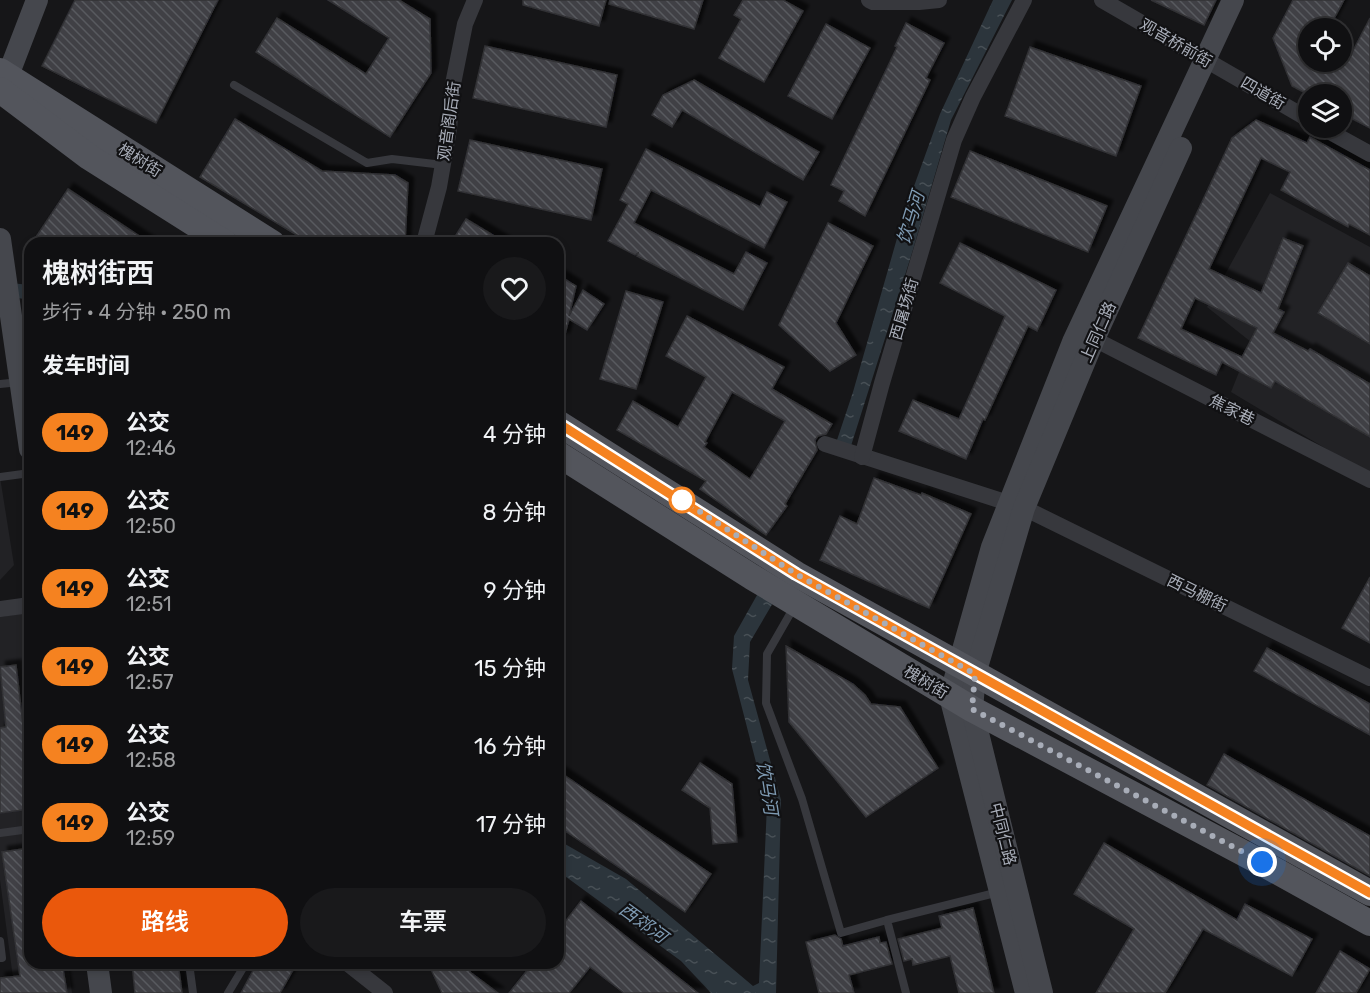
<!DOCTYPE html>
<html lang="zh">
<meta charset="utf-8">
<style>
body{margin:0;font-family:Rubik,"Noto Sans SC",sans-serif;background:#19191b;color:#f1f3f6;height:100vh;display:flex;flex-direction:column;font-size:22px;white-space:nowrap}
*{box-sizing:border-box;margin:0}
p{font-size:20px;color:#9c9d9f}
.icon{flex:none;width:33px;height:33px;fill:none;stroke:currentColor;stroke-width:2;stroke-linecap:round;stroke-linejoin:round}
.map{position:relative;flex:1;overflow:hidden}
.drawer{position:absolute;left:24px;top:237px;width:540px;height:732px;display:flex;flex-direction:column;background:#101012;border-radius:18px;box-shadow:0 3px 9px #0003,0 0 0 2px #303032}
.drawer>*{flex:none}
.badge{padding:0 12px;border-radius:20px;font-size:21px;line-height:39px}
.tools{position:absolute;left:1298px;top:18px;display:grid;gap:12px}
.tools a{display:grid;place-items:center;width:54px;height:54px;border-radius:50%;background:#101012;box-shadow:0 3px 9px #0003,0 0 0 2px #303032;font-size:30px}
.you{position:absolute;width:30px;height:30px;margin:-15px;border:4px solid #fff;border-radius:50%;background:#1a73e8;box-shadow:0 0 0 9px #1a73e833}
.map>.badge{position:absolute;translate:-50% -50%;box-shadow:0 0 0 3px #fff}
h2{padding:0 18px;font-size:22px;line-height:54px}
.round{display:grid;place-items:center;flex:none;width:63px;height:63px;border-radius:32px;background:#19191b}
.summary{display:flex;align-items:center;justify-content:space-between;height:102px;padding:0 18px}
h1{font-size:28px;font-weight:600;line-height:45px}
.button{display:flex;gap:12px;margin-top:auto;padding:12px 18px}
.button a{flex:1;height:69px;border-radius:36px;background:#ea580c;color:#fff;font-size:24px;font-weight:600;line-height:69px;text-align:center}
.button a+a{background:#19191b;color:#f1f3f6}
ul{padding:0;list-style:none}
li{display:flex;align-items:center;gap:18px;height:78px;padding:0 18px}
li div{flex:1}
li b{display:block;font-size:22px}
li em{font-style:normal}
li .badge{min-width:66px;font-weight:700;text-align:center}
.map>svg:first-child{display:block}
.built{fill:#222225}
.water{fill:url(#water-ripples)}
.building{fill:url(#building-back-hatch);stroke:#303034;stroke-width:1.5;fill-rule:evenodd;filter:url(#shadow)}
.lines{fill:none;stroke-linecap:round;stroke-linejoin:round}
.lane{stroke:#37383d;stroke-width:8}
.street{stroke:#37383d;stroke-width:16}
.secondary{stroke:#45474d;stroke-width:22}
.primary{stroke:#53555c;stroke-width:26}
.line-casing{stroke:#fff;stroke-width:14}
.line{stroke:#f58220;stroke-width:9}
.walk{stroke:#a8adb8;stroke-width:6;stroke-dasharray:0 10.8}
.stop-dot{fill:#fff;stroke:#f58220;stroke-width:3}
.labels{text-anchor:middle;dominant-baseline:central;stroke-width:4.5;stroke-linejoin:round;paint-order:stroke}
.street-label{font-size:16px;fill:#a8adb8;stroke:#111113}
.water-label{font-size:18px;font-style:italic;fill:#7f9bb3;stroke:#111113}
</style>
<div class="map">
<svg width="1370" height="993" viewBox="0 0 1370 993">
<defs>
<pattern id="water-ripples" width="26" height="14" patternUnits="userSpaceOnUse" patternTransform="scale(1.5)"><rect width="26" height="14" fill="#2c353c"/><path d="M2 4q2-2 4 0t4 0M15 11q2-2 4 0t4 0" fill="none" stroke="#485056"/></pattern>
<pattern id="building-back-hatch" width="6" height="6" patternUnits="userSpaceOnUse" patternTransform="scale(1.5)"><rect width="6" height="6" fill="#404145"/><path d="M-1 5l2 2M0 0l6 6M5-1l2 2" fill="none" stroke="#595a5e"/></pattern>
<filter id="shadow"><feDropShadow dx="5.5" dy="-5.5" stdDeviation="1.5" flood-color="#0009"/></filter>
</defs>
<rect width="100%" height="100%" fill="#161618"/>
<g class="built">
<polygon points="1270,193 1370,247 1370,475 1231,392 1251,342 1207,307"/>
<polygon points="0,477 14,565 0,580"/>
<polygon points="26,613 30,647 30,963 68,963 72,993 15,993 0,880 0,617"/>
</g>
<g class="water">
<polygon points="993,0 1012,0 951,120 912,253 850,449 836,443 853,392 904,214 940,114"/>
<polygon points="0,282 30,285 30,300 0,295"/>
<polygon points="761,588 777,596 750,642 748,680 781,800 776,993 711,993 681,961 558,871 558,840 626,879 753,986 759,983 767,805 732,669 734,636"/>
</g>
<g class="building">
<polygon points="75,0 218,0 156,123 42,66"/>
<polygon points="328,0 399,0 430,19 431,73 390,137 256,52 277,18 366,74 389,38"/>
<polygon points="523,0 606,0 599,26 523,5"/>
<polygon points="610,0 703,0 694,29 609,4"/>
<polygon points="743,0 783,0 803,11 764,82 719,58 741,19 734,15"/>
<polygon points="1151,0 1216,0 1204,25"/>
<polygon points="1293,0 1344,0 1329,28 1308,28 1308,62 1347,62 1370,18 1370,128 1341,113 1341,94 1307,94 1292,86 1273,38"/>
<polygon points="906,23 944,43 926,78 930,80 865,216 839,201 844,191 831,185 897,47 895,46"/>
<polygon points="826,24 870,48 832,119 788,96"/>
<polygon points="485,46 617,75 606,127 473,98"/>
<polygon points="1030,47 1141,86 1116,156 1005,116"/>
<polygon points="694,80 819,152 803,180 682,110 672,127 652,115 663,95"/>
<polygon points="235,119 322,171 395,175 408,183 405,243 310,243 200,177"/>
<path d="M1256,120L1307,143L1310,137L1370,170V235L1349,224L1348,227L1281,190L1290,172L1261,158L1209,269L1261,293L1283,238L1303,246L1278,309L1284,312L1273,333L1308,351L1310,349L1370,384V437L1275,381L1271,388L1222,362L1216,375L1138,338L1232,138ZM1195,298L1257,328L1242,357L1181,329Z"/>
<polygon points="470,140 602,169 591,220 458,191"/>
<polygon points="646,149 760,207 767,192 787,202 764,248 651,190 634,223 734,274 746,252 767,263 743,310 637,256 638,253 635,255 608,241 628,204 620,200"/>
<polygon points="970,151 1107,206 1088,252 951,197"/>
<polygon points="68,189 150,243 32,243"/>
<polygon points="466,219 506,243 451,243"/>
<polygon points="828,223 873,246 836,323 856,355 830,371 779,325"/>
<polygon points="960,243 1056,290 1037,331 1028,326 985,420 983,419 966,459 899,431 913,400 959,419 1005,316 940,283"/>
<polygon points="1348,263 1370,276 1370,344 1318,313"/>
<polygon points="558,275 576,286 569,316 583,290 604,304 587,330 569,319 564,338 558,337"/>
<polygon points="626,291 663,302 636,389 600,379"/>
<path d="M687,316L784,367L772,389L832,424L826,434L818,436L815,440L817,450L785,504L787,506L766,535L700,489L706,481L617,430L633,401L678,427L706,377L666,356ZM732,392L785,421L750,479L704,447L707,443L705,442Z"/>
<polygon points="874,478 921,495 922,493 971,514 929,608 820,560 840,516 857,524"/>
<polygon points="1370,577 1370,643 1342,628"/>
<polygon points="786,646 853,684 865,695 871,704 900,707 938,768 866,817 789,722"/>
<polygon points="1267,648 1370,704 1370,735 1254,671"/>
<polygon points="16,665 23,725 26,725 30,765 30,809 0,813 0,728 6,727 0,667"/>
<polygon points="1224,754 1370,836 1370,876 1207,785"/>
<polygon points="700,763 732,784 737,842 713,844 710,808 682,790"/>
<polygon points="558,771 711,874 685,912 558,826"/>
<polygon points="1104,843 1237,920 1245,904 1312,939 1292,976 1203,929 1165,993 1096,993 1134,929 1074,894"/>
<polygon points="30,848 30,963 62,963 67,993 0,993 0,978 20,976 2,852"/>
<polygon points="581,901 698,993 624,993 590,967 569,993 509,993 533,963 558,963 558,931"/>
<polygon points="973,908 994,993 959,993 950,956 913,965 912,959 904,961 898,939 942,928 939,916"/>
<polygon points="835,935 841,939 843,946 879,937 880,943 886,942 892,964 849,975 854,993 819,993 806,942"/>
<polygon points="1340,951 1370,969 1356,993 1316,993"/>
<polygon points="132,963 178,963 182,993 135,993"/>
<polygon points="257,963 297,963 280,993 241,993"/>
<polygon points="428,963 472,963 470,972 498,993 442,993"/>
</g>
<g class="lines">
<g class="lane">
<polyline points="234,85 367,163 392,159 443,165"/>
<polyline points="0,384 20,382"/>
<polyline points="0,477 30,473"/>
<polyline points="794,607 767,654 766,703 802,799 841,933 887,920"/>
<polyline points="0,833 30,829"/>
<polyline points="0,941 2,958 0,958"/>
<polyline points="189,963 193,993"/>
<polyline points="228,993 246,963"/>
<polyline points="906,993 887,920 999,892"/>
</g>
<g class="street">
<polyline points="869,0 873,2 919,2 939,0"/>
<polyline points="1102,0 1308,119"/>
<polyline points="1323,128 1370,154"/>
<polyline points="424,243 439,187 449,129 453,84 465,24 475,0"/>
<polyline points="1094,339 1370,480"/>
<polyline points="825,444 1024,508 1370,678"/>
<polyline points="862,457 882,383 954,140 973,97 1024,0"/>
<polyline points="0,609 30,605"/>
<polyline points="347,963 385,993"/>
</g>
<g class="secondary">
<polyline points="2,91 37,0"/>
<polyline points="0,239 30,449"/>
<polyline points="97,963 101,993"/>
<polyline points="1026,993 950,696 992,547 1073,342 1233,0"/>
<polyline points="1042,993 972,709 975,674 1024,508 1094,339 1181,148"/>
</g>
<g class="primary">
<polyline points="0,71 272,243"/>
<polyline points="0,90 89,157 225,243"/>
<polyline points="558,423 796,574 1370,893"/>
<polyline points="558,454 752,577 972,709 1262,863 1370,923"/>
</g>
</g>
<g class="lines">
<defs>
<polyline id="line" points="558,423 796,574 1370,893"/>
</defs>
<use href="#line" class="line-casing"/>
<use href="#line" class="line"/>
<polyline class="walk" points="682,500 796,574 975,674 972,709 1262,862"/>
</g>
<circle class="stop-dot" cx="682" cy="500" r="12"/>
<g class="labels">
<g class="street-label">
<text transform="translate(1176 43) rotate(30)">观音桥前街</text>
<text transform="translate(1263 93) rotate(30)">四道街</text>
<text transform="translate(449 121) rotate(-82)">观音阁后街</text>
<text transform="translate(140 160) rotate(32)">槐树街</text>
<text transform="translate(904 309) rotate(-74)">西屠场街</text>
<text transform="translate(1098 332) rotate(-66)">上同仁路</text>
<text transform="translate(1232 410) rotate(27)">焦家巷</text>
<text transform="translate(1197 593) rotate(26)">西马棚街</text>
<text transform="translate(926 682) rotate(31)">槐树街</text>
<text transform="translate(1003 834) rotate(76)">中同仁路</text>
</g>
<g class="water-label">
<text transform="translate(911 218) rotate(-73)">饮马河</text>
<text transform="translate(767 788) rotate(81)">饮马河</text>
<text transform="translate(643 923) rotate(36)">西郊河</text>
</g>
</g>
</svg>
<div class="tools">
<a><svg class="icon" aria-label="locate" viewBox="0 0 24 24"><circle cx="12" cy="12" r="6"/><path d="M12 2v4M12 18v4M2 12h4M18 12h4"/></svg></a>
<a><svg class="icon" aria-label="layers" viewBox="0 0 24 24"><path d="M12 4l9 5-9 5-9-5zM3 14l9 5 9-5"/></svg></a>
</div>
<div class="you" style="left:1262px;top:862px"></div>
<section class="drawer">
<div class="summary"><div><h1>槐树街西</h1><p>步行 · 4 分钟 · 250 m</p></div><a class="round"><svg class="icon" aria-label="heart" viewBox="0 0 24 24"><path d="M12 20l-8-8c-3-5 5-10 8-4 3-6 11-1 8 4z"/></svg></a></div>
<h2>发车时间</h2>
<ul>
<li><span class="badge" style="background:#f58220;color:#111">149</span><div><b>公交</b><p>12:46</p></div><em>4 分钟</em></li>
<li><span class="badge" style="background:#f58220;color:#111">149</span><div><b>公交</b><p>12:50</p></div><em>8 分钟</em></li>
<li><span class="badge" style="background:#f58220;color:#111">149</span><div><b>公交</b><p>12:51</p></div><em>9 分钟</em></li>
<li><span class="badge" style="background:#f58220;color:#111">149</span><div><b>公交</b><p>12:57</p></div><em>15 分钟</em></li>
<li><span class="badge" style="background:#f58220;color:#111">149</span><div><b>公交</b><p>12:58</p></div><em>16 分钟</em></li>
<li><span class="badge" style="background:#f58220;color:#111">149</span><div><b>公交</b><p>12:59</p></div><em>17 分钟</em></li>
</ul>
<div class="button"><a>路线</a><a>车票</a></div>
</section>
</div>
